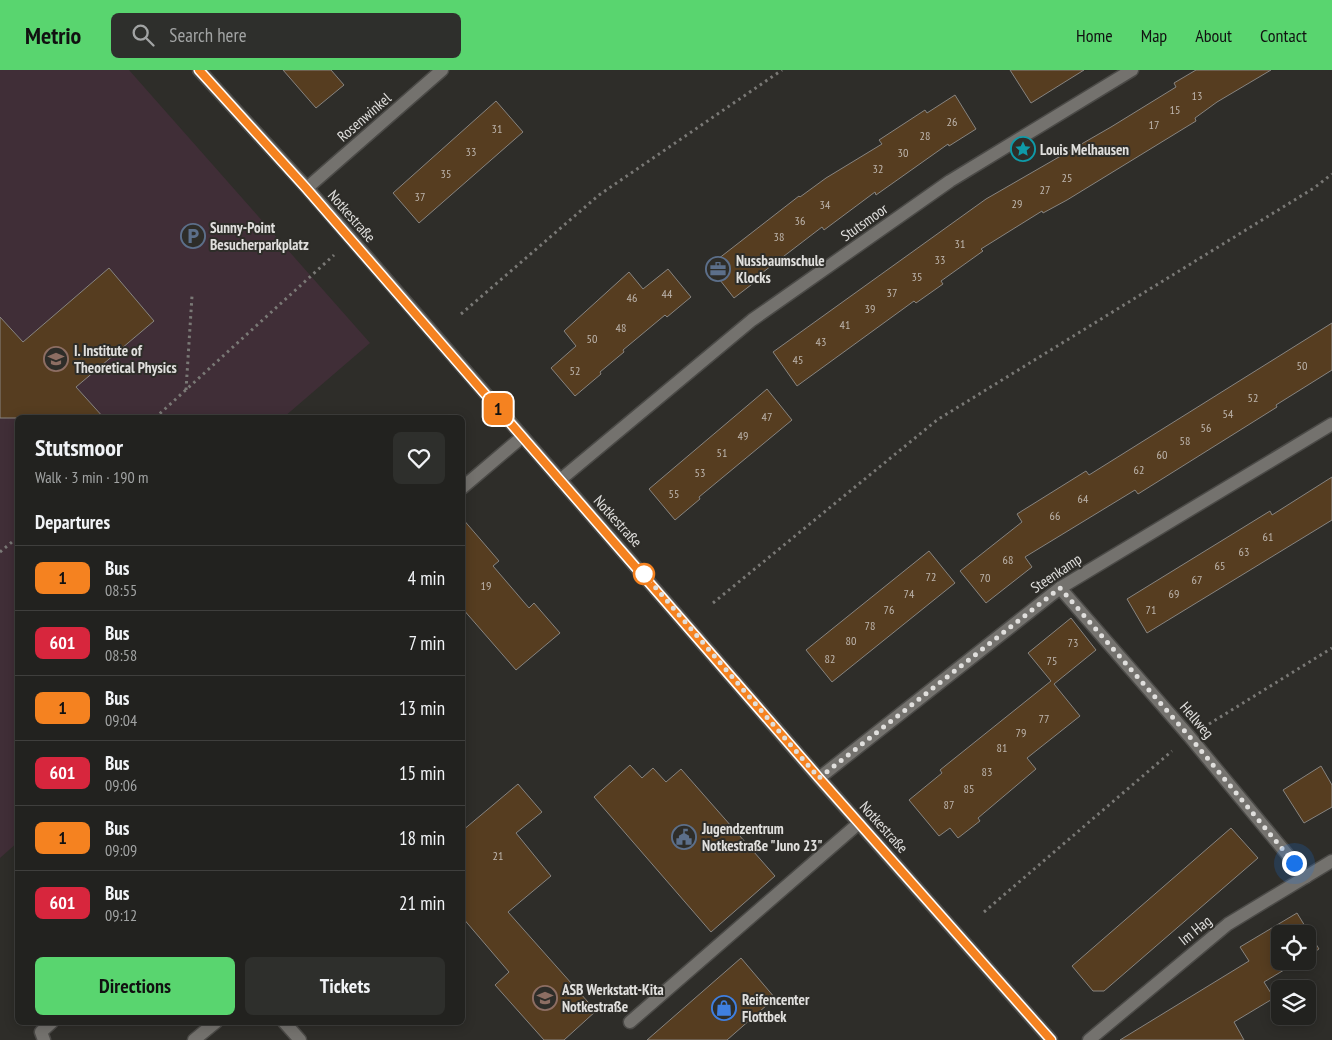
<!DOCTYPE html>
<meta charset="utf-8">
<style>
body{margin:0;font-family:"PT Sans Narrow",sans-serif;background:#2e2f2c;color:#f1f3f6;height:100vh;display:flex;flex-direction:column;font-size:19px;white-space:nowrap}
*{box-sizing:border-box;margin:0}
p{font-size:16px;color:#a2a4a4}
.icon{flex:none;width:28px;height:28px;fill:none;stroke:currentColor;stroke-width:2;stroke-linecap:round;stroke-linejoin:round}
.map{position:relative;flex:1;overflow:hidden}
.details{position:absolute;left:15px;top:345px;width:450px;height:610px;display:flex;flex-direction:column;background:#22221f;border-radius:8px;box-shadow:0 2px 12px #0003,0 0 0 1px #3f3f3d}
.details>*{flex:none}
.badge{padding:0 10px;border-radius:8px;font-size:18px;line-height:32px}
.fabs{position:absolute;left:1271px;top:855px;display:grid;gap:10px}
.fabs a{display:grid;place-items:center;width:45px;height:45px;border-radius:8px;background:#22221f;box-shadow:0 2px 12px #0003,0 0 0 1px #3f3f3d;font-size:25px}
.you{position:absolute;width:25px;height:25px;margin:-12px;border:4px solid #fff;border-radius:50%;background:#1a73e8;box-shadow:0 0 0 8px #1a73e833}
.map>.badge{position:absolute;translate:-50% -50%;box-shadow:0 0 0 2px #fff}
h2{padding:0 20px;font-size:19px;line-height:45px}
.round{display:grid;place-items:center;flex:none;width:52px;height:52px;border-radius:8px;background:#2e2f2c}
.summary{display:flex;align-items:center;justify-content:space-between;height:85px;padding:0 20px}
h1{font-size:24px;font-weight:700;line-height:38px}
.action{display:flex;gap:10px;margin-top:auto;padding:10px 20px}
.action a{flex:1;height:58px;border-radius:8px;background:#59d56f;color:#111;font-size:20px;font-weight:700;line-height:58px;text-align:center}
.action a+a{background:#2e2f2c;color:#f1f3f6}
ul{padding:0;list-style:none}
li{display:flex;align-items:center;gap:15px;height:65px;padding:0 20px;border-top:1px solid #3f3f3d}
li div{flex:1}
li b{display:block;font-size:19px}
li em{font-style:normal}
li .badge{min-width:55px;font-weight:700;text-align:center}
header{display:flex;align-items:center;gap:30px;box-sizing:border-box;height:70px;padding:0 25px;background:#59d56f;color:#111}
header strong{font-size:24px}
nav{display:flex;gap:28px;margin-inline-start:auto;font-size:18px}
.search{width:350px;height:45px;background:#2e2f2c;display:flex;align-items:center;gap:12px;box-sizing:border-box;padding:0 18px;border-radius:8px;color:#a2a4a4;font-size:19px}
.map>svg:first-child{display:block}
.commercial{fill:#402e37}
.building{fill:#563d20;stroke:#878480}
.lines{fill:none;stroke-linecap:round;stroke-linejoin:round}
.service-casing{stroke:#4b4a47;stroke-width:15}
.minor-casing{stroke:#4b4a47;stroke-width:15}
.tertiary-casing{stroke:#4b4a47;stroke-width:15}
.path{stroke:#7a7976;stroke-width:3;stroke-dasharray:2.5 4;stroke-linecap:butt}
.service{stroke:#74726e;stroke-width:12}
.minor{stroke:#74726e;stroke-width:12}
.tertiary{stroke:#74726e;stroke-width:12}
.line-casing{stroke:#fff;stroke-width:11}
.line{stroke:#f58220;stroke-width:8}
.walk{stroke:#e0dfdd;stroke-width:5;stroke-dasharray:0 9}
.stop-dot{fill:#fff;stroke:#f58220;stroke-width:2.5}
.labels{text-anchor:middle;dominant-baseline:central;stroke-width:4;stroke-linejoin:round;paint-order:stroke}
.number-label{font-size:12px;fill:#beb6ae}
.street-label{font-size:15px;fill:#e0dfdd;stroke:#2e2d29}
.poi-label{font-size:15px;font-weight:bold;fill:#e0dfdd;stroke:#2e2d29;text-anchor:start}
</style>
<header>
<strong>Metrio</strong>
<div class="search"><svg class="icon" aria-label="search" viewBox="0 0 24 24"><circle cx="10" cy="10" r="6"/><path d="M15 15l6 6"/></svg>Search here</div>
<nav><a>Home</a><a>Map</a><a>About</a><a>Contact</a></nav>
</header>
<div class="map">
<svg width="1332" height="970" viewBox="0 0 1332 970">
<rect width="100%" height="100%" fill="#2e2d29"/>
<polygon class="commercial" points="0,0 129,0 370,273 284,347 18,348 18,772 0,788"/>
<g class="building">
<polygon points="283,0 331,0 344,15 316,38"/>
<polygon points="1010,0 1084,0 1031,33"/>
<polygon points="1196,0 1271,0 1217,32 1195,48 1196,51 1067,130 1043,143 1042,141 981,179 983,181 941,211 943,214 916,233 914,231 797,316 773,282 986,129 1111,57 1176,17 1174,13"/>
<polygon points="955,25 976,59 949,76 948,74 876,125 875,122 824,160 822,157 758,206 760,208 734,228 709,196 799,126 800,127 826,108 882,74 879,70 925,40 927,43"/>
<polygon points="496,31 523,62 419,153 393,123"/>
<polygon points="109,198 154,251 76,317 104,348 0,348 0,247 23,272"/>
<polygon points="668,199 691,227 667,247 665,245 623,280 624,282 600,302 601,304 575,326 551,298 576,276 564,261 629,202 643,219"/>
<polygon points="1332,253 1332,300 1276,335 1277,337 1138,424 1135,420 1025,487 1032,497 986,533 960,501 1022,452 1017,444 1086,401 1089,405"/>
<polygon points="767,319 792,350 699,427 700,429 675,450 649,419"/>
<polygon points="1332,407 1332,450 1147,563 1127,529 1270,441 1272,445"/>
<polygon points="462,448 499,491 493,496 529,538 534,533 560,563 516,600 462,538"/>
<polygon points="929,481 955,513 832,612 806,580"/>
<polygon points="1071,548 1096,580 1054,614 1080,646 1027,688 1036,699 978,748 980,751 958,768 950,758 939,766 909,730 942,703 940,700 1051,611 1028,583"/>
<polygon points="630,695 642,708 653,698 666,712 681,699 775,806 711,862 594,727"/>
<polygon points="1321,696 1332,715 1332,737 1304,753 1283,720"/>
<polygon points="518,714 542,742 516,763 551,806 508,842 596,941 564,970 544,970 495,915 509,902 462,847 462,761"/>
<polygon points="1231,758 1258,788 1104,921 1093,921 1072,896"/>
<polygon points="1297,843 1319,879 1308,886 1308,864 1280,864 1280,891 1299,891 1264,912 1274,928 1234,952 1244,970 1120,970 1249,891 1240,877"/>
<polygon points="741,888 775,928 727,970 647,970"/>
</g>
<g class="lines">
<defs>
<g id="service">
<polyline points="462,418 522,367"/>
<polyline points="284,952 300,970"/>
<polyline points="630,952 859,753"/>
<polyline points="44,970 41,962 52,952"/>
<polyline points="194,970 216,952"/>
</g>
<g id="minor">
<polyline points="307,118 442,0"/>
<polyline points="560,410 752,250 950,111 1132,0"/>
<polyline points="1060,518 1189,666 1306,807"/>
<polyline points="819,708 1060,518 1332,354"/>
<polyline points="1089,970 1228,854 1332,791"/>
</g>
<polyline id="tertiary" points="199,0 307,118 819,708 1051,970"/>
</defs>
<use href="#service" class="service-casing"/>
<use href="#minor" class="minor-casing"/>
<use href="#tertiary" class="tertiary-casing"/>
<g class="path">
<polyline points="461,244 599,125 782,0"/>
<polyline points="186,320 192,226"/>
<polyline points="155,348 334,185"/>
<polyline points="0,482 18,467"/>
<polyline points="713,533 937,350 1314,118 1332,104"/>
<polyline points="1209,654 1332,578"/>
<polyline points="984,842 1172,681"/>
</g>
<use href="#service" class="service"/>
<use href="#minor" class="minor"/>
<use href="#tertiary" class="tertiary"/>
</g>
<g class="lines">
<defs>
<polyline id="line" points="199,0 306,118 819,708 1051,970"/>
</defs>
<use href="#line" class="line-casing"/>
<use href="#line" class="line"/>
<polyline class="walk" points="644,504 819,708 1060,518 1189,666 1294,793"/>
</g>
<defs>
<symbol id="sight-ring" viewBox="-11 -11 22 22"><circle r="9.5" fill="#2e2d29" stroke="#0f9aa8" stroke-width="1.5"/><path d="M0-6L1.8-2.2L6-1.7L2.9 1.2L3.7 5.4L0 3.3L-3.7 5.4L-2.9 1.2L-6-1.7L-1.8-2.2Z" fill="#0f9aa8"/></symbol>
<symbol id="parking-ring" viewBox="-11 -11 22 22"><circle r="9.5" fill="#2e2d29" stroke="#5c6f8a" stroke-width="1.5"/><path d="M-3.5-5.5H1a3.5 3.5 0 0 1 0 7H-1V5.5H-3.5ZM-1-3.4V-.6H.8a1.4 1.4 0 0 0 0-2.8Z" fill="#5c6f8a"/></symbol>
<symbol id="office-ring" viewBox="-11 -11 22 22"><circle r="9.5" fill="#2e2d29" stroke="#5c6f8a" stroke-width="1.5"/><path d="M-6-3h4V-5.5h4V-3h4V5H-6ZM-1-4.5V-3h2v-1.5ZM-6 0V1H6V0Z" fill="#5c6f8a"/></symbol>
<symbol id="university-ring" viewBox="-11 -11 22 22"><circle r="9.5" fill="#2e2d29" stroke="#8d6e63" stroke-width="1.5"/><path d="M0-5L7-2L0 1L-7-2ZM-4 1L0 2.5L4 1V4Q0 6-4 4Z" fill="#8d6e63"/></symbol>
<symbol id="civic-ring" viewBox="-11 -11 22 22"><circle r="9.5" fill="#2e2d29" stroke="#5c6f8a" stroke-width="1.5"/><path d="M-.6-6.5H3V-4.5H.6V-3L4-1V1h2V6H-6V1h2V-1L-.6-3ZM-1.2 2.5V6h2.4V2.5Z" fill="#5c6f8a"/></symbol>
<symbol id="school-ring" viewBox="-11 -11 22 22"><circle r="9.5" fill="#2e2d29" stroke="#8d6e63" stroke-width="1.5"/><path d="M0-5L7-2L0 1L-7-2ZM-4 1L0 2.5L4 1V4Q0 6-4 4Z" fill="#8d6e63"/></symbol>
<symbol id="shop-ring" viewBox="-11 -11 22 22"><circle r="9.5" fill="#2e2d29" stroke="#3f7fe0" stroke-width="1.5"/><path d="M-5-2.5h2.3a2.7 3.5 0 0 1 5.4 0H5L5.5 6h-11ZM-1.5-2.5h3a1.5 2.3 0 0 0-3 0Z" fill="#3f7fe0"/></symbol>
</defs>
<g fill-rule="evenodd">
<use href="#sight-ring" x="1009" y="65" width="28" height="28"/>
<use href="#parking-ring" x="179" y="152" width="28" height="28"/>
<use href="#office-ring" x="704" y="185" width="28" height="28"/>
<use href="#university-ring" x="42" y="275" width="28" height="28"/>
<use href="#civic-ring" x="670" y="753" width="28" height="28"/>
<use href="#school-ring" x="531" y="914" width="28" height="28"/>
<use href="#shop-ring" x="710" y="924" width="28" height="28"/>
</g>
<circle class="stop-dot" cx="644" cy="504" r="10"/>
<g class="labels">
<g class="number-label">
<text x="1197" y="25">13</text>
<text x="1175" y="39">15</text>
<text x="952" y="51">26</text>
<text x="1154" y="54">17</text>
<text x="497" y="58">31</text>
<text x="925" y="65">28</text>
<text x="471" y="81">33</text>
<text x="903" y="82">30</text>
<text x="878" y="98">32</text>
<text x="446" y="103">35</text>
<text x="1067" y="107">25</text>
<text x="1045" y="119">27</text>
<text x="420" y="126">37</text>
<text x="1017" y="133">29</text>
<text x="825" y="134">34</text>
<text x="800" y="150">36</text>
<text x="779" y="166">38</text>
<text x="960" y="173">31</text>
<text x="940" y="189">33</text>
<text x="917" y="206">35</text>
<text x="892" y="222">37</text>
<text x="667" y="223">44</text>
<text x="632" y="227">46</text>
<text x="870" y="238">39</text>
<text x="845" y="254">41</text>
<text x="621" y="257">48</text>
<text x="592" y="268">50</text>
<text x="821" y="271">43</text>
<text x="798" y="289">45</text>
<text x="1302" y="295">50</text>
<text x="575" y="300">52</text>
<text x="1253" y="327">52</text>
<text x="1228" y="343">54</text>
<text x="767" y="346">47</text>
<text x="1206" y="357">56</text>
<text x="743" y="365">49</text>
<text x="1185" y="370">58</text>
<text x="722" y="382">51</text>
<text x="1162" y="384">60</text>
<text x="1139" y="399">62</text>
<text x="700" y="402">53</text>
<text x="674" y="423">55</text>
<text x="1083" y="428">64</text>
<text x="1055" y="445">66</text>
<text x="1268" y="466">61</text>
<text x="1244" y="481">63</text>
<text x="1008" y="489">68</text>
<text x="1220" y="495">65</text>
<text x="931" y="506">72</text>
<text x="985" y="507">70</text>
<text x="1197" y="509">67</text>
<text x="486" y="515">19</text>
<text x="909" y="523">74</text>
<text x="1174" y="523">69</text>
<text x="889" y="539">76</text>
<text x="1151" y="539">71</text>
<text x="870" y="555">78</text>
<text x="851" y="570">80</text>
<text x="1073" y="572">73</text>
<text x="830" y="588">82</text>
<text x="1052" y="590">75</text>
<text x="1044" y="648">77</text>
<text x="1021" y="662">79</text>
<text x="1002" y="677">81</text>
<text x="987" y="701">83</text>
<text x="969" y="718">85</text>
<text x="949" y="734">87</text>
<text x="498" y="785">21</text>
</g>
<g class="street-label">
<text transform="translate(364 47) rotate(-41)">Rosenwinkel</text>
<text transform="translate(352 146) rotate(49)">Notkestraße</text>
<text transform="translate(864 152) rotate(-35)">Stutsmoor</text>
<text transform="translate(618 451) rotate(48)">Notkestraße</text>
<text transform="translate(1056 503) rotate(-34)">Steenkamp</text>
<text transform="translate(1197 650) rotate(49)">Hellweg</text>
<text transform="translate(884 757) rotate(48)">Notkestraße</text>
<text transform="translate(1195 860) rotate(-39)">Im Hag</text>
</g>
<g class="poi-label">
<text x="1040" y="79">Louis Melhausen</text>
<text x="210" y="157">Sunny-Point<tspan x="210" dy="17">Besucherparkplatz</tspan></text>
<text x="736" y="190">Nussbaumschule<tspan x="736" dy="17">Klocks</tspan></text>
<text x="74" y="280">I. Institute of<tspan x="74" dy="17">Theoretical Physics</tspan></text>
<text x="702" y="758">Jugendzentrum<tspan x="702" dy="17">Notkestraße "Juno 23"</tspan></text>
<text x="562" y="919">ASB Werkstatt-Kita<tspan x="562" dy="17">Notkestraße</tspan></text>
<text x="742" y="929">Reifencenter<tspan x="742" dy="17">Flottbek</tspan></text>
</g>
</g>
</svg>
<div class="fabs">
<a><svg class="icon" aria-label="locate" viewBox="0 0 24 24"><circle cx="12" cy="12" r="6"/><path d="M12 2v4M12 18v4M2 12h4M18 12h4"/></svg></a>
<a><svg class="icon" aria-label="layers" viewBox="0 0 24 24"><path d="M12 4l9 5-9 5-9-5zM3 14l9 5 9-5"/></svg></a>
</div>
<div class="you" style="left:1294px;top:793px"></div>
<b class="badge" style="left:498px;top:339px;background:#f58220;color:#111">1</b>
<section class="details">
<div class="summary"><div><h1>Stutsmoor</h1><p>Walk · 3 min · 190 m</p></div><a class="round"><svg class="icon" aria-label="heart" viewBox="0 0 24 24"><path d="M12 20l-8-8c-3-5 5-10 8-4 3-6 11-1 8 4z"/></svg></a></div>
<h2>Departures</h2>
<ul>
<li><span class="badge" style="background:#f58220;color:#111">1</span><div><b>Bus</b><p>08:55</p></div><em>4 min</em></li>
<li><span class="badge" style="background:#d7263d;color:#fff">601</span><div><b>Bus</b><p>08:58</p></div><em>7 min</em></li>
<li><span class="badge" style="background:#f58220;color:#111">1</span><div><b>Bus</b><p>09:04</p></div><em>13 min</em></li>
<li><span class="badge" style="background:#d7263d;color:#fff">601</span><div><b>Bus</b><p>09:06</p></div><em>15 min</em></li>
<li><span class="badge" style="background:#f58220;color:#111">1</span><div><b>Bus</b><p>09:09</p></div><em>18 min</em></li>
<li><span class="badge" style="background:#d7263d;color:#fff">601</span><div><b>Bus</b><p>09:12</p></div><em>21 min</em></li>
</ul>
<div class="action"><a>Directions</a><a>Tickets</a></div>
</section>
</div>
